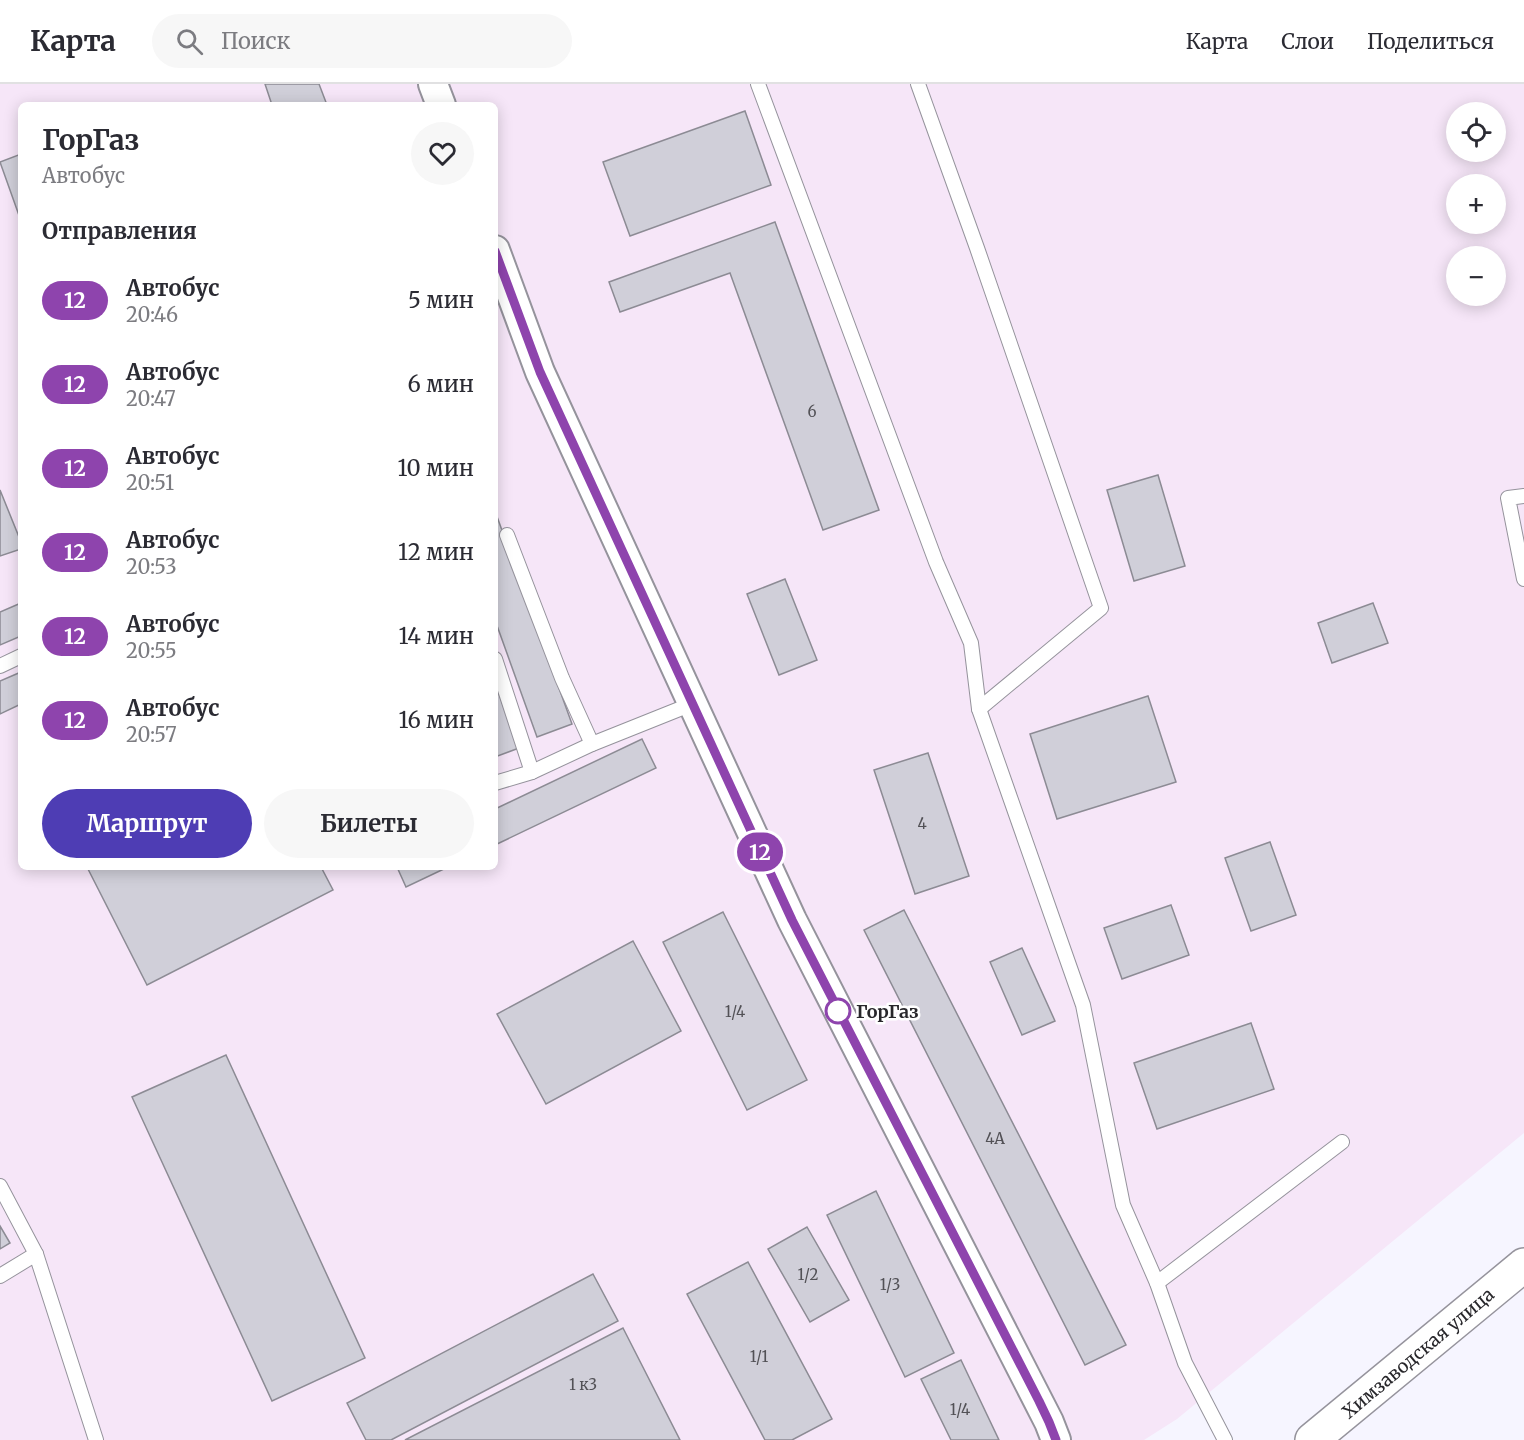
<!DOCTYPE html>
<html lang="ru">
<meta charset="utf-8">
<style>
body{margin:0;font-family:Merriweather,serif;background:#f7f7f7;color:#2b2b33;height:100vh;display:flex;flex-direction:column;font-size:22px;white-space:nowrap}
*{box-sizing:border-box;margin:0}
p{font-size:20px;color:#7c7c81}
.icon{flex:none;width:33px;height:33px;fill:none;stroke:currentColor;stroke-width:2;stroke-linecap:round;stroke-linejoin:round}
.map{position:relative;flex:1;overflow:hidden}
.panel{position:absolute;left:18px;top:18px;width:480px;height:768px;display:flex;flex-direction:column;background:#fff;border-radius:9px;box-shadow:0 3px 15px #0003}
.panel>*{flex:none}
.badge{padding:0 12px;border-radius:20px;font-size:21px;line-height:39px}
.tools{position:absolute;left:1446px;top:18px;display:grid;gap:12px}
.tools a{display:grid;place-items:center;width:60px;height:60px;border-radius:50%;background:#fff;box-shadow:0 3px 15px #0003;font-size:30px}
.map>.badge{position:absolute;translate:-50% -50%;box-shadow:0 0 0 3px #fff}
h2{padding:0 24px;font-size:22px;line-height:54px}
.round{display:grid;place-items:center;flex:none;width:63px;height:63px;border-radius:32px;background:#f7f7f7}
.headline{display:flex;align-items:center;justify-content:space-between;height:102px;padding:0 24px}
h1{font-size:28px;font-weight:700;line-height:45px}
.cta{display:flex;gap:12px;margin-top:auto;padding:12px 24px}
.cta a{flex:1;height:69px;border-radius:36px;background:#4e3db4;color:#fff;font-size:24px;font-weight:700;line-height:69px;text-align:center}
.cta a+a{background:#f7f7f7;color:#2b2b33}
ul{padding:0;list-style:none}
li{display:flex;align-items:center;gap:18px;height:84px;padding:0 24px}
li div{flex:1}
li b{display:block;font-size:22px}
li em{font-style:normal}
li .badge{min-width:66px;font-weight:700;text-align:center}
header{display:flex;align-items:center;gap:36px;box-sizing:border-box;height:84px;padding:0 30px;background:#fff;border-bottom:2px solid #e1e1e2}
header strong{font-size:28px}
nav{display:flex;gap:33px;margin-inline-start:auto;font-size:21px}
.search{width:420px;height:54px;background:#f7f7f7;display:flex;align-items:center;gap:15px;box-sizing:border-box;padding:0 21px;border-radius:33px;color:#7c7c81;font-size:22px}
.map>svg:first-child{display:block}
.industrial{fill:#f6e6f8;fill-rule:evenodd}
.building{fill:#d0cfd9;stroke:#8c8b94;stroke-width:1.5}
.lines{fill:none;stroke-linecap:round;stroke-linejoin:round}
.service-casing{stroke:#95939c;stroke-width:16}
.minor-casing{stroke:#95939c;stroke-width:32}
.tertiary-casing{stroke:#95939c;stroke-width:36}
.service{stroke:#fff;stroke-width:14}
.minor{stroke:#fff;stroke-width:28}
.tertiary{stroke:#fff;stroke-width:33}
.line-casing{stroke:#fff;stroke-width:14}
.line{stroke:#8e44ad;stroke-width:9}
.stop-dot{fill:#fff;stroke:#8e44ad;stroke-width:3}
.labels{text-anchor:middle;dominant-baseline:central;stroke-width:5;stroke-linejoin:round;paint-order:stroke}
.number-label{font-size:15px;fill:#525156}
.stop-label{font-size:18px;font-weight:bold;fill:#28272b;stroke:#fff;text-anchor:start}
.street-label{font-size:18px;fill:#28272b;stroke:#fff}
</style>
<header>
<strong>Карта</strong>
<div class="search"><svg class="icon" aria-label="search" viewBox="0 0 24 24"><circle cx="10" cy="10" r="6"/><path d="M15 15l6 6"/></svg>Поиск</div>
<nav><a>Карта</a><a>Слои</a><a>Поделиться</a></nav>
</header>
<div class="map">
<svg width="1524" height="1356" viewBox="0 0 1524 1356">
<rect width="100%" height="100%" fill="#f6f5ff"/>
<path class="industrial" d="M0,0H1524V1049L1177,1335L1144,1356H0ZM21,21H495V783H21ZM1456,28H1496V68H1456ZM1456,100H1496V140H1456ZM1456,172H1496V212H1456Z"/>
<g class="building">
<polygon points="265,0 319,0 327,21 272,21"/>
<polygon points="745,27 771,101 630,152 603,78"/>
<polygon points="21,70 21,137 0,78"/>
<polygon points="775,138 879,426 823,446 730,189 620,228 609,198"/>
<polygon points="1158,391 1185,482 1134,497 1107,406"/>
<polygon points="0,406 21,458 21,465 0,472"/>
<polygon points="495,427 572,640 537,653 495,536"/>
<polygon points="785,495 817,576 779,591 747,510"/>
<polygon points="21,519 21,552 0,561 0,528"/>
<polygon points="1373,519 1388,559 1332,579 1318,539"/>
<polygon points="21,588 21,620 0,630 0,597"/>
<polygon points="495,599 519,664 495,673"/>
<polygon points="1148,612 1176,698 1057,735 1030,650"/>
<polygon points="642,655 656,684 495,761 495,725"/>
<polygon points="928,669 969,792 915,810 874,686"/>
<polygon points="1270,758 1296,831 1251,847 1225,774"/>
<polygon points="87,783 321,783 333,806 147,901"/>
<polygon points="397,783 448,783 406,803"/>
<polygon points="1171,821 1189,871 1122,895 1104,844"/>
<polygon points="904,826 1126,1261 1085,1281 864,846"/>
<polygon points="723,828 807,996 747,1026 663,858"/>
<polygon points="633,857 681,947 546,1020 497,930"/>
<polygon points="1022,864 1055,937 1022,951 990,878"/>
<polygon points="1251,939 1274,1005 1157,1045 1134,979"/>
<polygon points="226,971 365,1274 272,1317 132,1013"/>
<polygon points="876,1107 954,1269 905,1293 827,1131"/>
<polygon points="0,1142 10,1159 0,1165"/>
<polygon points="807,1143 849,1216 810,1238 768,1165"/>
<polygon points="748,1178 832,1335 792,1356 765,1356 687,1210"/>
<polygon points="593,1190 618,1237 391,1356 366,1356 347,1319"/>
<polygon points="623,1244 680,1356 405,1356"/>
<polygon points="961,1276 999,1356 951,1356 921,1295"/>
</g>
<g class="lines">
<defs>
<g id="service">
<polyline points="758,0 936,478 971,559 979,625 1083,921 1123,1121 1157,1199 1185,1279 1225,1356"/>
<polyline points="918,0 977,164 1101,524 979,625"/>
<polyline points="1524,412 1508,414 1524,495"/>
<polyline points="507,451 562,594 592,660"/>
<polyline points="495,575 532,688"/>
<polyline points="0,582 21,572"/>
<polyline points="495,699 532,688 592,660 692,620"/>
<polyline points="0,1102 36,1170"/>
<polyline points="0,1192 36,1170 96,1356"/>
<polyline points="1157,1199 1342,1058"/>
</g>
<g id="minor">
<polyline points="433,0 441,21"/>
<polyline points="495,166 540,288 792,836 1049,1338 1056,1356"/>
</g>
<polyline id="tertiary" points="1312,1356 1524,1181"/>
</defs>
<use href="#service" class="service-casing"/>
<use href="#minor" class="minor-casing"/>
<use href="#tertiary" class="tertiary-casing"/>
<use href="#service" class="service"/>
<use href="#minor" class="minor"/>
<use href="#tertiary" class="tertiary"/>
</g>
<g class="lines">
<defs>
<polyline id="line" points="495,167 540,288 792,836 1039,1317 1049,1338 1056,1356"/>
</defs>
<use href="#line" class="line-casing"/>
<use href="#line" class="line"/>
</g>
<circle class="stop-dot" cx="838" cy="927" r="12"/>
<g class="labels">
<g class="number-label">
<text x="812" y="327">6</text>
<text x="922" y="739">4</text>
<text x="735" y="927">1/4</text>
<text x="995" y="1054">4А</text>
<text x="808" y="1190">1/2</text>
<text x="890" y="1200">1/3</text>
<text x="759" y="1272">1/1</text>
<text x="583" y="1300">1 к3</text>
<text x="960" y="1325">1/4</text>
</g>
<g class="stop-label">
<text x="856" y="927">ГорГаз</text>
</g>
<g class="street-label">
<text transform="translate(1418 1269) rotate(-40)">Химзаводская улица</text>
</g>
</g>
</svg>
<div class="tools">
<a><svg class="icon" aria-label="locate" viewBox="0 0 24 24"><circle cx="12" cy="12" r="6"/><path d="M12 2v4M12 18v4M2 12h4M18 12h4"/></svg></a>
<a>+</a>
<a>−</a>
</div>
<b class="badge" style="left:760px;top:768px;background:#8e44ad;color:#fff">12</b>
<section class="panel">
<div class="headline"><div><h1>ГорГаз</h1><p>Автобус</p></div><a class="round"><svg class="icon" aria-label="heart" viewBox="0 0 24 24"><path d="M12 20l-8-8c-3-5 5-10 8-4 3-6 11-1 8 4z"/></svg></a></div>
<h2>Отправления</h2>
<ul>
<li><span class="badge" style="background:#8e44ad;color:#fff">12</span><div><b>Автобус</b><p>20:46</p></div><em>5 мин</em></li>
<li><span class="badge" style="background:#8e44ad;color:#fff">12</span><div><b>Автобус</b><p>20:47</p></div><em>6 мин</em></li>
<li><span class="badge" style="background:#8e44ad;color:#fff">12</span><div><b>Автобус</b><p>20:51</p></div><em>10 мин</em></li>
<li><span class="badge" style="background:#8e44ad;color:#fff">12</span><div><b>Автобус</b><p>20:53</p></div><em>12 мин</em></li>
<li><span class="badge" style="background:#8e44ad;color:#fff">12</span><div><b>Автобус</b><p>20:55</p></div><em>14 мин</em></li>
<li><span class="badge" style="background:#8e44ad;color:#fff">12</span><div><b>Автобус</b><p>20:57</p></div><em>16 мин</em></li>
</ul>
<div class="cta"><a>Маршрут</a><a>Билеты</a></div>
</section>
</div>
